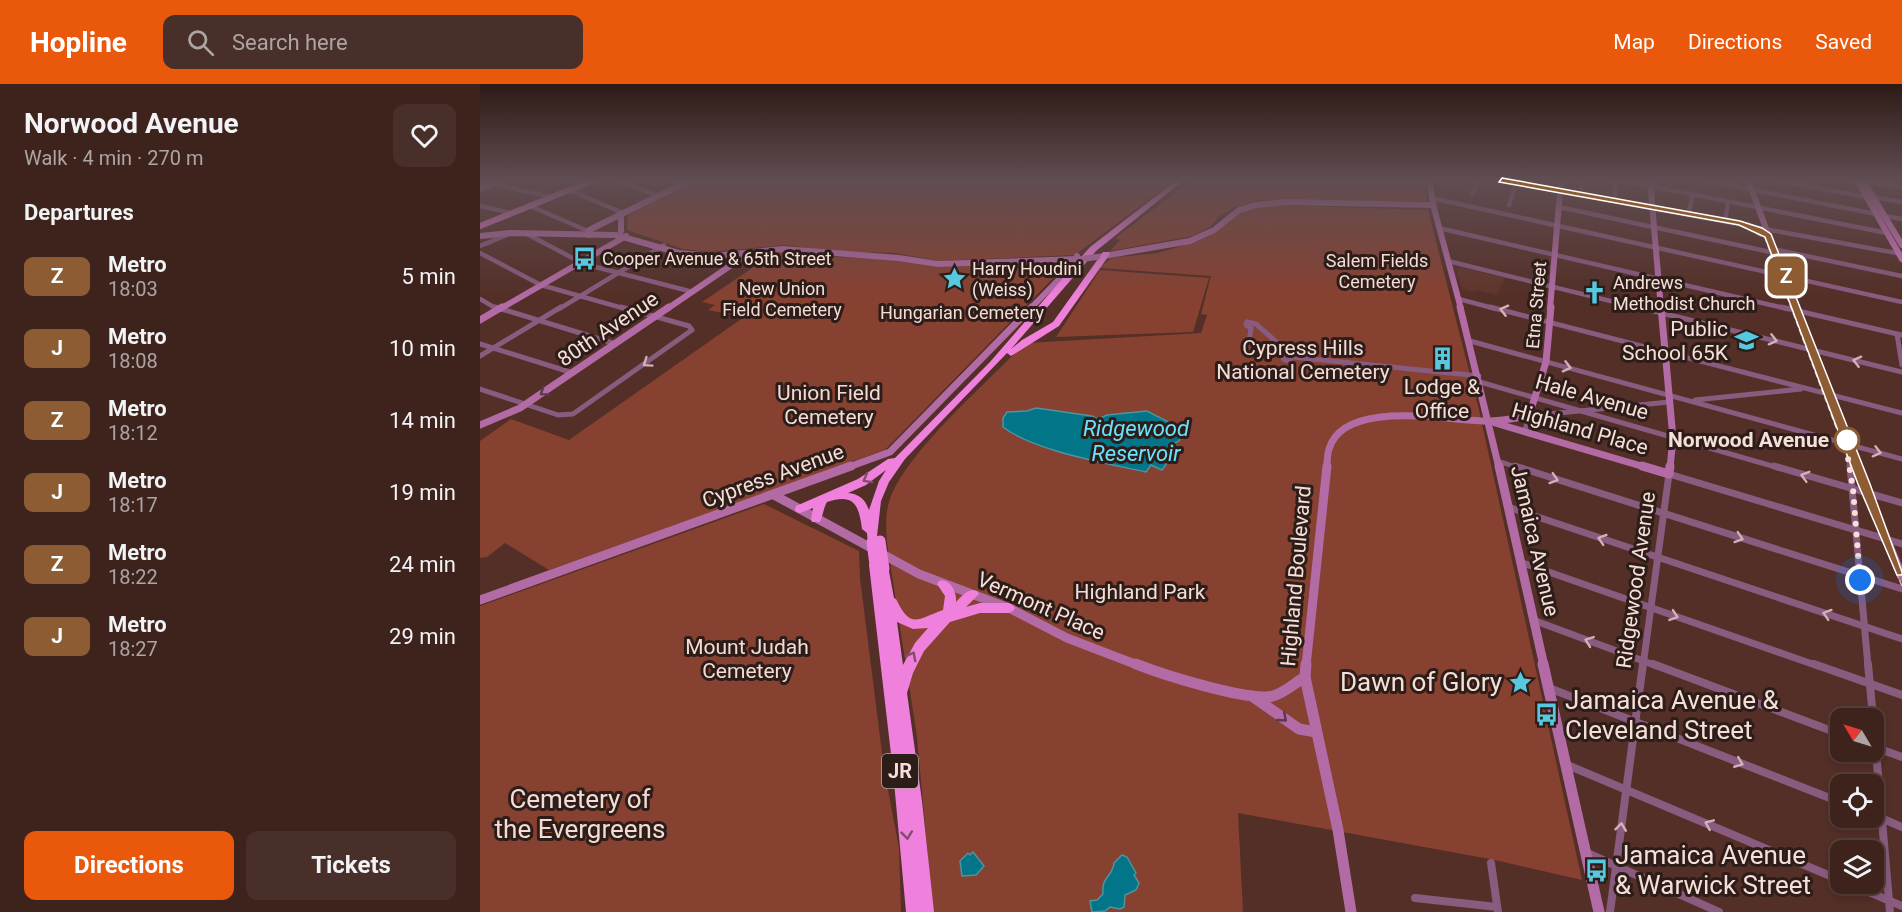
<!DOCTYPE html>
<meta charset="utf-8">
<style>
body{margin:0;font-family:Roboto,sans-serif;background:#492f2a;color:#f1f3f6;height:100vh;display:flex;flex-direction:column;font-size:22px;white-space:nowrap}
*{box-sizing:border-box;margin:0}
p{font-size:20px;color:#ada4a4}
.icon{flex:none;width:33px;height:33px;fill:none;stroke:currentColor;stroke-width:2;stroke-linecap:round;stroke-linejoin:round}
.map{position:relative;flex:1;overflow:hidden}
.details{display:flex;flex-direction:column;background:#3e231d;width:480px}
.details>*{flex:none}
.badge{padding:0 12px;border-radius:9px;font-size:21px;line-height:39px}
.needle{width:39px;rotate:308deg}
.buttons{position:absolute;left:1350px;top:624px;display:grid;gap:12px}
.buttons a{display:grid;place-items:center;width:54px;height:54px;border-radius:12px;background:#3e231d;box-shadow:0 3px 9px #0003,0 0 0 2px #57403b;font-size:30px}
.you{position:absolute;width:30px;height:30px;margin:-15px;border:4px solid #fff;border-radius:50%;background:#1a73e8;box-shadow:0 0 0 9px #1a73e833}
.map>.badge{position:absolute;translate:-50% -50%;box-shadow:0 0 0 3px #fff}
h2{padding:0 24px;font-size:22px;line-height:54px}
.round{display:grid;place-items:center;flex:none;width:63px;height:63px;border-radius:12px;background:#492f2a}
.summary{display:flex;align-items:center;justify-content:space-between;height:102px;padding:0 24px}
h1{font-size:28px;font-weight:700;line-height:45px}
.button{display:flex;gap:12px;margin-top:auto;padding:12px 24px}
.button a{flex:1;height:69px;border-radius:12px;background:#ea580c;color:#fff;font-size:24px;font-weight:700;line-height:69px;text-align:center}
.button a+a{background:#492f2a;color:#f1f3f6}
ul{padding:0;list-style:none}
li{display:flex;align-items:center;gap:18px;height:72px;padding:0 24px}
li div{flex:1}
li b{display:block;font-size:22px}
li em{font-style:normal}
li .badge{min-width:66px;font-weight:700;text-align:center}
header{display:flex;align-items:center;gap:36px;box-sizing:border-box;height:84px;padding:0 30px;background:#ea580c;color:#fff}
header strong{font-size:28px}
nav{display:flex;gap:33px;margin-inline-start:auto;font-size:21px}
.search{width:420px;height:54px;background:#492f2a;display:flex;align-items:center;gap:15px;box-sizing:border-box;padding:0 21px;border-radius:12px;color:#ada4a4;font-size:22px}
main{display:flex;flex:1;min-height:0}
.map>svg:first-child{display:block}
.built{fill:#60352b}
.green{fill:#874131}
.water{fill:#027588;stroke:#4c95a0;stroke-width:1.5}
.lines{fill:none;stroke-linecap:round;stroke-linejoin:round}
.street-far3{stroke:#885b7f;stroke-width:4.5}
.street-far2{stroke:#885b7f;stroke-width:5}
.street-far1{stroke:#885b7f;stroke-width:7}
.street{stroke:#885b7f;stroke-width:8}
.secondary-far3{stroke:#b26ba5;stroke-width:6}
.secondary-far2{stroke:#b26ba5;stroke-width:7}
.secondary-far1{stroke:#b26ba5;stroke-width:9}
.secondary{stroke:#b26ba5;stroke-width:11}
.primary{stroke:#d277c2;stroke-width:6}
.highway{fill:#ef81dd;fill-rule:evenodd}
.rail{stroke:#d1b6b0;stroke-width:1.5;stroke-dasharray:6 3;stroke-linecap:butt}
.secondary-bridge{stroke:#b26ba5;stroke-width:6}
.highway-bridge{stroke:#ef81dd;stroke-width:11}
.oneway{stroke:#d0b1ba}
.oneway2{stroke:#5c384a}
.oneway3{stroke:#844a71}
.line{fill:#8e5c33;stroke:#fff;stroke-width:1.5}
.walk{stroke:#f7dfd9;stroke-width:6;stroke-dasharray:0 10.8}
.stop-dot{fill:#fff;stroke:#8e5c33;stroke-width:3}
.labels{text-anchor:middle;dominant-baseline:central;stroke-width:6;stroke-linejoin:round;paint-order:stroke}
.far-poi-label{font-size:18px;fill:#f7dfd9;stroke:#2d1d19;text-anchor:start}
.far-park-label{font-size:18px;fill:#f4dbd5;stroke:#2d1d19}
.far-street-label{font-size:18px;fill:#f7dfd9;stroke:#2d1d19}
.shield{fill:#2d1d19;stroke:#baa59f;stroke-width:1.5}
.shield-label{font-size:20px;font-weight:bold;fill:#f7dfd9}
.street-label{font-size:21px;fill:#f7dfd9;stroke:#2d1d19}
.poi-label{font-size:21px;fill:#f7dfd9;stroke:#2d1d19;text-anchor:end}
.park-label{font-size:21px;fill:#f4dbd5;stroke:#2d1d19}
.stop-label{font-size:21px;font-weight:bold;fill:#f7dfd9;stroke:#2d1d19;text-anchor:end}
.water-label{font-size:22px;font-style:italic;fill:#69e3fd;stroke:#2d1d19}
.near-poi-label{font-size:26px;fill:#f7dfd9;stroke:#2d1d19;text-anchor:start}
.near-park-label{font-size:26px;fill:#f4dbd5;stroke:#2d1d19}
</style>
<header>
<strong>Hopline</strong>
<div class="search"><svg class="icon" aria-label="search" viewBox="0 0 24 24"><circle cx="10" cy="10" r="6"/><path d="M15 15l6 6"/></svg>Search here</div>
<nav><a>Map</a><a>Directions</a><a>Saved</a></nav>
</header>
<main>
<section class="details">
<div class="summary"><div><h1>Norwood Avenue</h1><p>Walk · 4 min · 270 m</p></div><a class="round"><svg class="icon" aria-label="heart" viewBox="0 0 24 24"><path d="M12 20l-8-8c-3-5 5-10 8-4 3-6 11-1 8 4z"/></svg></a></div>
<h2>Departures</h2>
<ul>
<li><span class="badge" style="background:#8e5c33;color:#fff">Z</span><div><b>Metro</b><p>18:03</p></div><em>5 min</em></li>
<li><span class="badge" style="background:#8e5c33;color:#fff">J</span><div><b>Metro</b><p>18:08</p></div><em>10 min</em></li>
<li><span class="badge" style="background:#8e5c33;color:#fff">Z</span><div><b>Metro</b><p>18:12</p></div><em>14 min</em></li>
<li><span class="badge" style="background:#8e5c33;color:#fff">J</span><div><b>Metro</b><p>18:17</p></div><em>19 min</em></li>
<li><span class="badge" style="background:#8e5c33;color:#fff">Z</span><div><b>Metro</b><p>18:22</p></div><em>24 min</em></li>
<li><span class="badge" style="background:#8e5c33;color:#fff">J</span><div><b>Metro</b><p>18:27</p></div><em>29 min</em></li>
</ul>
<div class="button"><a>Directions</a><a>Tickets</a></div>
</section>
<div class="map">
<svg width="1422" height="828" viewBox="0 0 1422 828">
<rect width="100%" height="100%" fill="#532f27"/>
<polygon class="built" points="976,184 984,184 1025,194 1017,211 997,206 995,208 982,205"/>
<g class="green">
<polygon points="216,96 695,96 595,171 460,177 414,169 350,167 306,161 230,168 203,165 147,146 148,131"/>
<polygon points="712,96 944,96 947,117 780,116 755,123 740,132 730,143 713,152 630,167 640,156 635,154"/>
<path d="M791,121L948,126L999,326L1102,796L1015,776L758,729L763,828H453L437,653L407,459C406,445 405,432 409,418C423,372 501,304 536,268L547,259L721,249L727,231L721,230L731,192L619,184L630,175L638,173L678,169L718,157L734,149L762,127Z"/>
<polygon points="309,167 338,172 422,176 456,183 584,178 586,181 405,366 69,486 25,459 7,473 0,474 0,357 31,335 89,356 264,233 228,226 235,221 222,218 296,168"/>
<polygon points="620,186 729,194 713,248 576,253"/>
<polygon points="284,420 379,467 380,494 404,685 419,764 421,828 0,828 0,522"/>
</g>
<g class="water">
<path d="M556,324L612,332L618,335L627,331L667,327L704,346L699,357L689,362L693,371L682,386L671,381L666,388C626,379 554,367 523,343V334L527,328L547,327Z"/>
<polygon points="493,768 504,782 496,791 482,792 480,777 488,769 490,771"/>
<path d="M642,771L647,773L656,789L654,791L659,799L656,806L645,811L644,823L640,825L630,823L625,827L612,828L610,817L617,816L623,810C621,792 633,793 634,779Z"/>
</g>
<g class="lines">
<g class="street-far3">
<polyline points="138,96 178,112"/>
<polyline points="1016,96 1422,170"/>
<polyline points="1140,96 1407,149"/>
<polyline points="1222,96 1422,135"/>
<polyline points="1294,96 1386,113"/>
<polyline points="1368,96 1422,103"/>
<polyline points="0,97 72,113"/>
<polyline points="89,106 143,129"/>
<polyline points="992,110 998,96"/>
<polyline points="1100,111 1102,96"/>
<polyline points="1393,113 1422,118"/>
<polyline points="952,114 1422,218"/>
<polyline points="1135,117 1136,96"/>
<polyline points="1029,121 1036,99"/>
<polyline points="0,122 31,129"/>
<polyline points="50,122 108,147"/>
<polyline points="1079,123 1295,169"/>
<polyline points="1208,131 1213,111"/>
<polyline points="1245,138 1248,118"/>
<polyline points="959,144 1308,225"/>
<polyline points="47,150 104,180 213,208"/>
<polyline points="0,162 27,151"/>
<polyline points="1293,165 1422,192"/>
<polyline points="0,169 61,201 146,225"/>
<polyline points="968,177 1163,225"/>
<polyline points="0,215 17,225"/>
<polyline points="979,215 1016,225"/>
<polyline points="79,225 184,161"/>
</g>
<g class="street-far2">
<polyline points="15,223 136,260"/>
<polyline points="1010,223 1422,329"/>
<polyline points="1157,223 1422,288"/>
<polyline points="1301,223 1422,251"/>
<polyline points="767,238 776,240 809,269"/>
<polyline points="767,238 766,241 771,244 769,259"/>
<polyline points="1417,250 1422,281"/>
<polyline points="990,257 1422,375"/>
<polyline points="0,260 93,289"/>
<circle cx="807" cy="272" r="4.5"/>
<polyline points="0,272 81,223"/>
<polyline points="813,273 999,292"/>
<polyline points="1000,298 1299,384"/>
<polyline points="0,305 78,331 93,330 212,246 209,242 141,223"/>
<polyline points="1215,316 1321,305"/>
<polyline points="1045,346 1049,332 1189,318"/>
<polyline points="1367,363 1370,384"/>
<polyline points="1018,377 1039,384"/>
</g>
<g class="street-far1">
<polyline points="1035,382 1422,505"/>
<polyline points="1294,382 1422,419"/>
<polyline points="1370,382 1388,582"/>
<polyline points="1028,423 1422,555"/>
<polyline points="1040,478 1338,582"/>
<polyline points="1053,536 1177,582"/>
<polyline points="1163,582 1189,390 1422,460"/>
</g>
<g class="street">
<polyline points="1173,580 1360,650"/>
<polyline points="1334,580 1422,611"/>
<polyline points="1388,580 1393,634"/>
<polyline points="1069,604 1360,718"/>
<polyline points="1394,645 1410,828"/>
<polyline points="1394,663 1422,673"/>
<polyline points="1085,680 1360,796"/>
<polyline points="1394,731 1422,743"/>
<polyline points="1105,768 1239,828"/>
<polyline points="1011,779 1018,828"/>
<polyline points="1370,800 1422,822"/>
<polyline points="935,814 1017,823"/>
<polyline points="1130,828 1163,580"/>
</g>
<g class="secondary-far3">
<polyline points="949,96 954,124 981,225"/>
<polyline points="1170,96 1181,225"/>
<polyline points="1268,96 1316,225"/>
<polyline points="0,105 20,96"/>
<polyline points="141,130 141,147"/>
<polyline points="109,151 108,147 111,145 211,96"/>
<polyline points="0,152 31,149 136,151 199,169 233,172 303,165 419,174 458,180 598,175"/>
<polyline points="618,173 710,157 734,146 759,126 776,121 804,118 953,121"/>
<polyline points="20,225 146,152"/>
<polyline points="187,225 266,171"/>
<polyline points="550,225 588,186 597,172"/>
<polyline points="1070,225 1081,96"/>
</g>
<g class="secondary-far2">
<polyline points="980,223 1019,384"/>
<polyline points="1181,223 1193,354 1190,384"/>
<polyline points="1316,223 1377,384"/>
<polyline points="0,236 22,223"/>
<polyline points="1015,339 1168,384"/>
<polyline points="0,341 40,324 189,223"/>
<polyline points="366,384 410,368 552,223"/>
<path d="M847,384C847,378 847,371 849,365C864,314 968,337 1008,337C1021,337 1035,334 1049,332L1066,278L1071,223"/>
</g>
<g class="secondary-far1">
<polyline points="1019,382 1064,582"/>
<polyline points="1162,382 1189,390 1190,382"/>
<polyline points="1376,382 1422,493"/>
<polyline points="294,411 439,490 529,524 587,554 660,582"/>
<polyline points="0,516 371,382"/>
<polyline points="826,582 847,382"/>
</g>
<g class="secondary">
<path d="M656,580C681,590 769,618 793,612C804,609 815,599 825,593"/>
<polyline points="826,580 825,593 858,746 871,828"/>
<polyline points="1063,580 1119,828"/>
<polyline points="772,612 819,645 836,648"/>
</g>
<g class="primary">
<polyline points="1377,96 1422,175"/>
<polyline points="1383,96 1422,161"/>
<polyline points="0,142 114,96"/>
</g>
<g class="highway">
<path d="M697,96H704L616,167L531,265L542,256L573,238L623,168H629L630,170L579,242L531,272L527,269L425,375L409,398L401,417L396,461H388L387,449L382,445C379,421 374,409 347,418C343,425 343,432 340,438H332L331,435L333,424L320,429L316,428L315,425L316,422L378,395L408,375L415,374L510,278L610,163ZM406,386L399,397L389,426C385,415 379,410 368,409L386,401Z"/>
<path d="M395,477L399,478L401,482H408L414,514L416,515C431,546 437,535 463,526L465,512L457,500L459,497C470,494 477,508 476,518C482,512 488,504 497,507L499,510L486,523L500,519H529L533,521L535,524L533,527L529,529H500L470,538L444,567L433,589L427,609L442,717L454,828H426L413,687L389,481L391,478ZM417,538L433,545L448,544L435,559L423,581Z"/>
</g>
<polyline class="rail" points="1012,96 1260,141 1285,154 1371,383 1422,502"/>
<polyline class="secondary-bridge" points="601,175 617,173"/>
<g class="highway-bridge">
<polyline points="400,457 404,485"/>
<polyline points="392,458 395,481"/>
</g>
</g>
<defs><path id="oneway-chevron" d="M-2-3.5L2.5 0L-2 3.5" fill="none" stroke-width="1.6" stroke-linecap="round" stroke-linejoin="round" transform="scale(1.5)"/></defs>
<g class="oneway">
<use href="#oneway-chevron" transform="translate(1024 226) rotate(-166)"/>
<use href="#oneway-chevron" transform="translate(1293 256) rotate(14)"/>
<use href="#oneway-chevron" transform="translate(1377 277) rotate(-166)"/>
<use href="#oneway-chevron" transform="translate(167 279) rotate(145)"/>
<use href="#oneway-chevron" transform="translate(1087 283) rotate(15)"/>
<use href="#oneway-chevron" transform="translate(1397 368) rotate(15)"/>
<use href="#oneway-chevron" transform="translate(1325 392) rotate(-164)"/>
<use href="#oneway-chevron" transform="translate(1074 395) rotate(18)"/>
<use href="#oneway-chevron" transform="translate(1259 454) rotate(18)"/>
<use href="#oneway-chevron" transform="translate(1122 455) rotate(-162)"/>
<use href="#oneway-chevron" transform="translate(1347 530) rotate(-162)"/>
<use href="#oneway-chevron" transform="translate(1194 532) rotate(19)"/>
<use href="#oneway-chevron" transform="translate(1109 557) rotate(-160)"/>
<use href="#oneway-chevron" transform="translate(1259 679) rotate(22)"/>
<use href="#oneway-chevron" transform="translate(1229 740) rotate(-157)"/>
<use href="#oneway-chevron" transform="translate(1141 743) rotate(-83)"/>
</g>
<g class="oneway2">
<use href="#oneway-chevron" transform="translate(64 308) rotate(146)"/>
<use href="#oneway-chevron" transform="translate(803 634) rotate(41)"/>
</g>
<g class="oneway3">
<use href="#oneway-chevron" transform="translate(387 395) rotate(151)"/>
<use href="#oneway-chevron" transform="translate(432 572) rotate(-62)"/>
<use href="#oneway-chevron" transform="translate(427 751) rotate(84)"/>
</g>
<linearGradient id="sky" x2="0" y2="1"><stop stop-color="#2e1a15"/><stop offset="0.45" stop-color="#604d52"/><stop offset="1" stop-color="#604d52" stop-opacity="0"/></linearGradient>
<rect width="1422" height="212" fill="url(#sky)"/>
<polygon class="line" points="1022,94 1260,137 1282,144 1291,150 1390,400 1422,488 1422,491 1417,491 1378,400 1285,153 1259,141 1019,98"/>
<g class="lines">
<polyline class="walk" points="1367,356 1365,356 1373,405 1380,496"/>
</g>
<defs>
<symbol id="bus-bare" viewBox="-9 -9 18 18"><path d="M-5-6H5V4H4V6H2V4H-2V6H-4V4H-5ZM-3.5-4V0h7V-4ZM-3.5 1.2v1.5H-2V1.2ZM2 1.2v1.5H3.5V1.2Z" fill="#56c9e1" stroke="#2d1d19" stroke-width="2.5" paint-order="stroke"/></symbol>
<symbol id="sight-bare" viewBox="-9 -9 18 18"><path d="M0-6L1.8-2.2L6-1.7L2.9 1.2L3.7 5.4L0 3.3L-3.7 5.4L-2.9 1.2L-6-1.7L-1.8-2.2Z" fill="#56c9e1" stroke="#2d1d19" stroke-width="2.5" paint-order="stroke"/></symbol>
<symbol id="church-bare" viewBox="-9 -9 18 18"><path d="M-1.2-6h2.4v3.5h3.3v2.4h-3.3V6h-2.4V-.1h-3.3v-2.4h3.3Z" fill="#56c9e1" stroke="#2d1d19" stroke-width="2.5" paint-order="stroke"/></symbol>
<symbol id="school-bare" viewBox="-9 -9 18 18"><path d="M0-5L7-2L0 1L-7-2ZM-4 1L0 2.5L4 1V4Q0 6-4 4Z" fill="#56c9e1" stroke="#2d1d19" stroke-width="2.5" paint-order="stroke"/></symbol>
<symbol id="building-bare" viewBox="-9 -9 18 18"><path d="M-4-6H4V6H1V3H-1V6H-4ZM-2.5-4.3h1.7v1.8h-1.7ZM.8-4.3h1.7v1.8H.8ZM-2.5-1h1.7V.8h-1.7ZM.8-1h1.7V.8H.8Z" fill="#56c9e1" stroke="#2d1d19" stroke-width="2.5" paint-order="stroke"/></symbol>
</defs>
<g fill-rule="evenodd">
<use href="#bus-bare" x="88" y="158" width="33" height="33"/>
<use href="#sight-bare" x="458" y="178" width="33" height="33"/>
<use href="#church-bare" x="1098" y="192" width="33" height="33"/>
<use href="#school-bare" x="1250" y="240" width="33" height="33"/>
<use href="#building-bare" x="946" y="258" width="33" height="33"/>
<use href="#sight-bare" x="1024" y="582" width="33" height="33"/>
<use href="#bus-bare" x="1050" y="614" width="33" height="33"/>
<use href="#bus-bare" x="1100" y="770" width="33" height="33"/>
</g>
<circle class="stop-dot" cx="1367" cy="356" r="12"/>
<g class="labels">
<g class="far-poi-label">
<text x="122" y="174">Cooper Avenue &amp; 65th Street</text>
<text x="492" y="184">Harry Houdini<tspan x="492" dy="21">(Weiss)</tspan></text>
<text x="1133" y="198">Andrews<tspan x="1133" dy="21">Methodist Church</tspan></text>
</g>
<g class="far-park-label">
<text x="897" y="176">Salem Fields<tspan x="897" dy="21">Cemetery</tspan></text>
<text x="302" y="204">New Union<tspan x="302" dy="21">Field Cemetery</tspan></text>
<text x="482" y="228">Hungarian Cemetery</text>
</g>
<g class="far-street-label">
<text transform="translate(1056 221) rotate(-85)">Etna Street</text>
</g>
<rect class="shield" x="402" y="670" width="36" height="34" rx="4.5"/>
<g class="shield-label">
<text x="420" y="687">JR</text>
</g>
<g class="street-label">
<text transform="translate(128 245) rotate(-34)">80th Avenue</text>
<text transform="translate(1112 313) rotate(16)">Hale Avenue</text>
<text transform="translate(1100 345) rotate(16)">Highland Place</text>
<text transform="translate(293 392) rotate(-20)">Cypress Avenue</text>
<text transform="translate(1055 457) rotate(77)">Jamaica Avenue</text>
<text transform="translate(816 492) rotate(-85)">Highland Boulevard</text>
<text transform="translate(1156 496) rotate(-82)">Ridgewood Avenue</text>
<text transform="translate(561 522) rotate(24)">Vermont Place</text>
</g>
<g class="poi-label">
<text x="1248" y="245">Public<tspan x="1248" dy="24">School 65K</tspan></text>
<text x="962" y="303" text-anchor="middle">Lodge &amp;<tspan x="962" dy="24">Office</tspan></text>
</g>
<g class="park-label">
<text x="823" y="264">Cypress Hills<tspan x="823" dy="24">National Cemetery</tspan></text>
<text x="349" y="309">Union Field<tspan x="349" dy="24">Cemetery</tspan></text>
<text x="660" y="508">Highland Park</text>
<text x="267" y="563">Mount Judah<tspan x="267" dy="24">Cemetery</tspan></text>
</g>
<g class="stop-label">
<text x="1349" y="356">Norwood Avenue</text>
</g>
<g class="water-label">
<text x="656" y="344">Ridgewood<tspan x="656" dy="25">Reservoir</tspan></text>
</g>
<g class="near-poi-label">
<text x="1022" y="598" text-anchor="end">Dawn of Glory</text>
<text x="1085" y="616">Jamaica Avenue &amp;<tspan x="1085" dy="30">Cleveland Street</tspan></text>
<text x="1135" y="771">Jamaica Avenue<tspan x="1135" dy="30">&amp; Warwick Street</tspan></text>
</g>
<g class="near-park-label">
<text x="100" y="715">Cemetery of<tspan x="100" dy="30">the Evergreens</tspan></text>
</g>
</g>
</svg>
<div class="buttons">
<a><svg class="needle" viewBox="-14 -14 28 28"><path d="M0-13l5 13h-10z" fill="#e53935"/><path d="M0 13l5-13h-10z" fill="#ada4a4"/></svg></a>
<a><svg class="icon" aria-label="locate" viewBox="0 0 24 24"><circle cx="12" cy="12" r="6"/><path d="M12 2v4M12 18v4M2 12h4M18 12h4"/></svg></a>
<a><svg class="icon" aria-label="layers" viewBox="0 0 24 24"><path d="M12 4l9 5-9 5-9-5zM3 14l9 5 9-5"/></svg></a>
</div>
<div class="you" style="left:1380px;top:496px"></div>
<b class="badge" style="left:1306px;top:192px;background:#8e5c33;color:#fff">Z</b>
</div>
</main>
